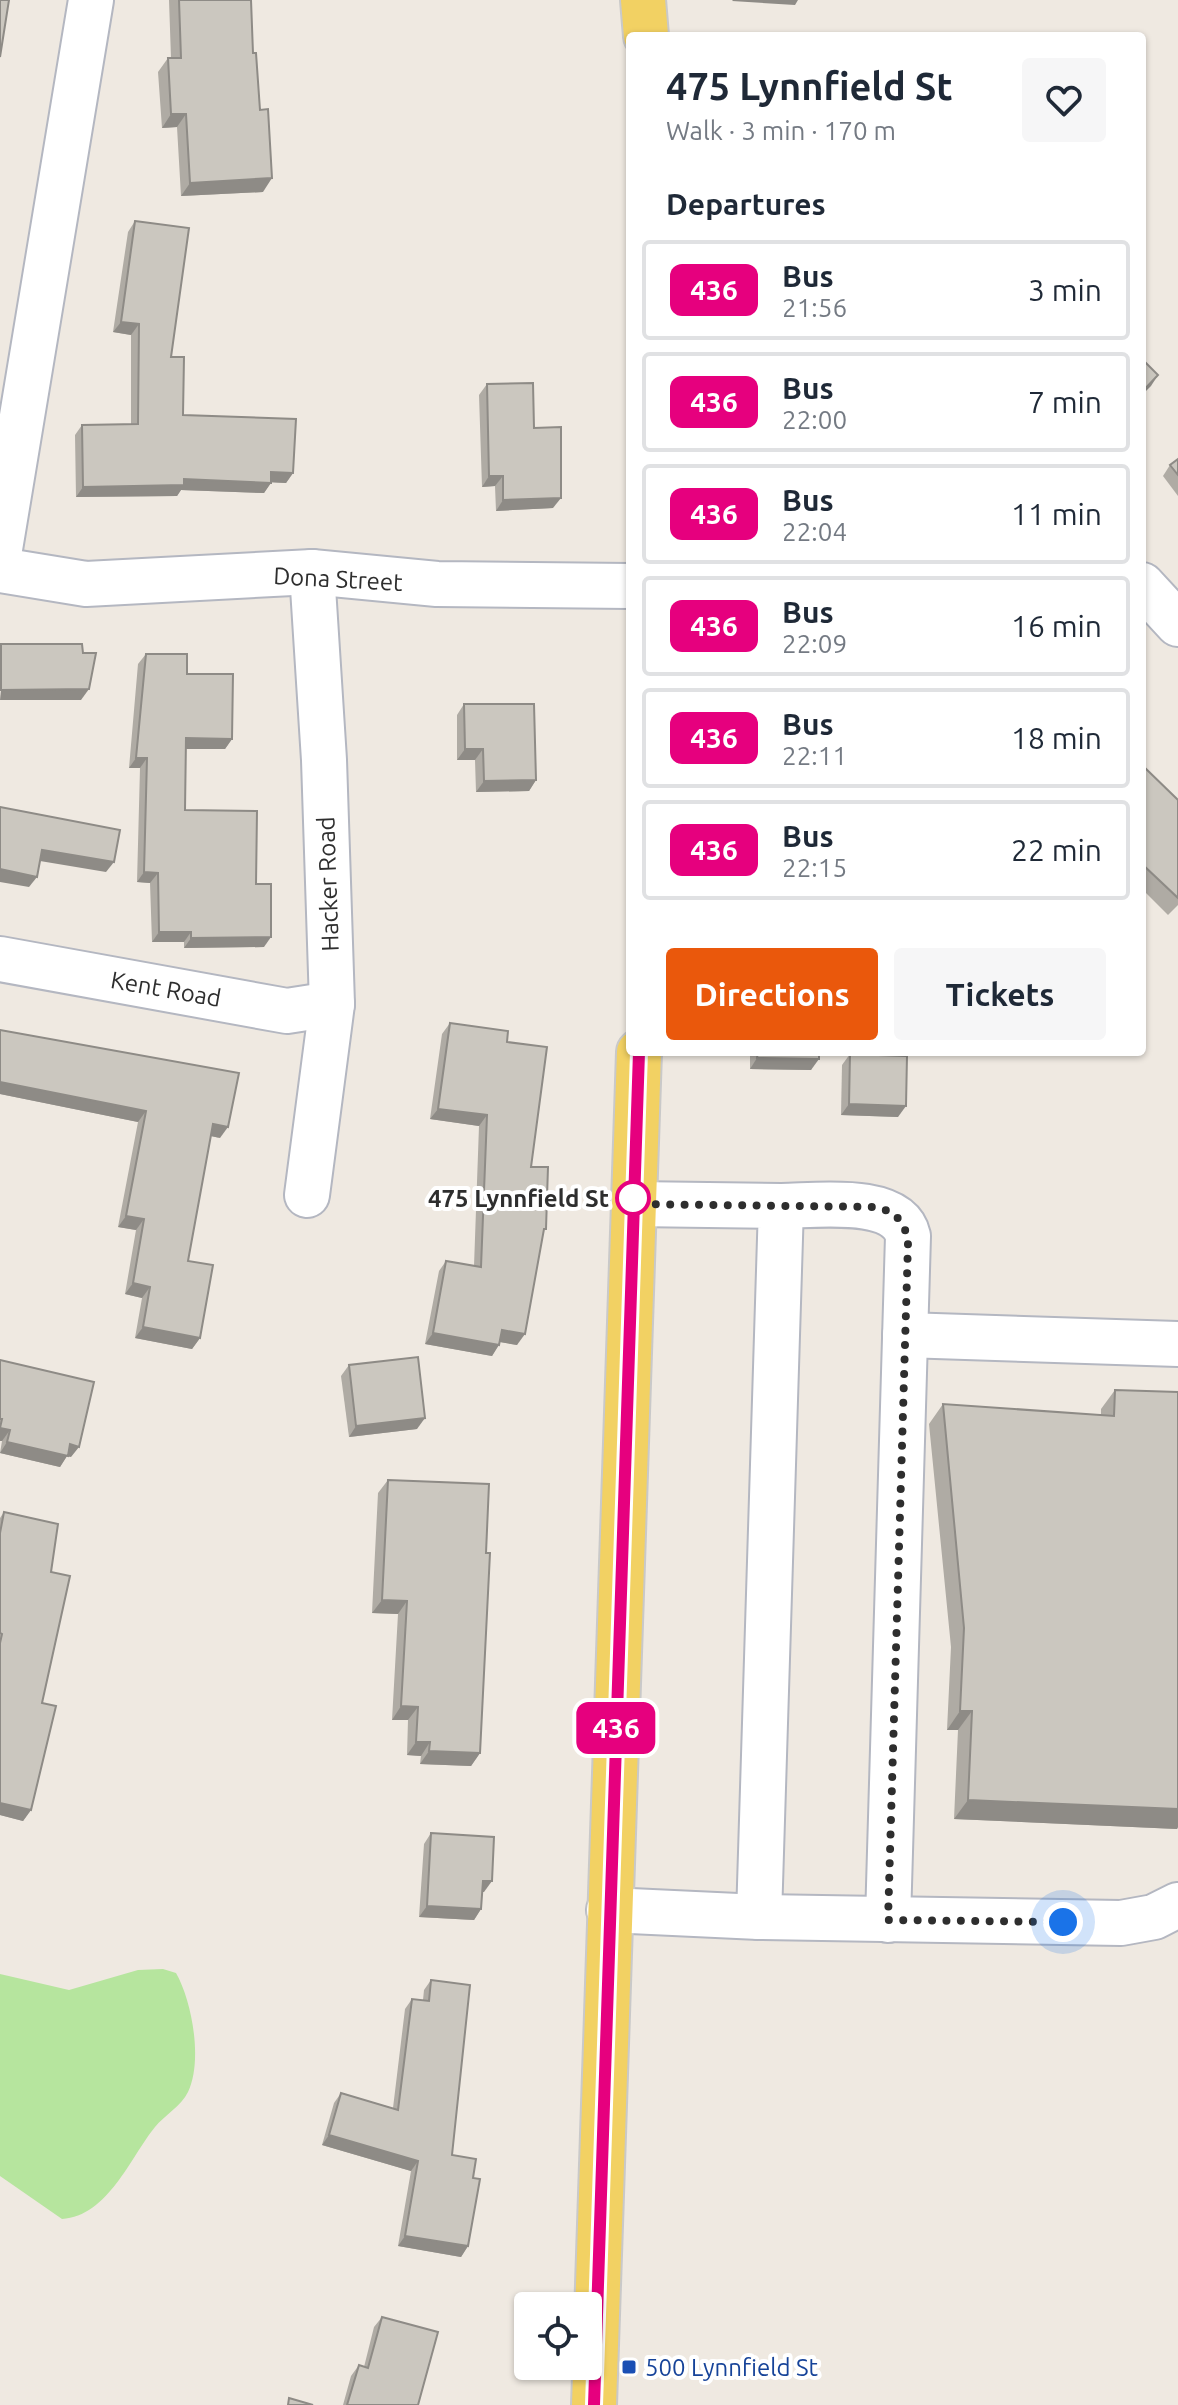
<!DOCTYPE html>
<meta charset="utf-8">
<style>
body{margin:0;font-family:Ubuntu,sans-serif;background:#f6f6f7;color:#1f2937;height:100vh;display:flex;flex-direction:column;font-size:30px;white-space:nowrap}
*{box-sizing:border-box;margin:0}
p{font-size:26px;color:#747a83}
.icon{flex:none;width:44px;height:44px;fill:none;stroke:currentColor;stroke-width:2;stroke-linecap:round;stroke-linejoin:round}
.map{position:relative;flex:1;overflow:hidden}
.details{position:absolute;left:626px;top:32px;width:520px;height:1024px;display:flex;flex-direction:column;background:#fff;border-radius:8px;box-shadow:0 2px 6px #0004}
.details>*{flex:none}
.badge{padding:0 16px;border-radius:12px;font-size:28px;line-height:52px}
.controls{position:absolute;left:514px;top:2292px;display:grid;gap:16px}
.controls a{display:grid;place-items:center;width:88px;height:88px;border-radius:8px;background:#fff;box-shadow:0 2px 6px #0004;font-size:40px}
.you{position:absolute;width:40px;height:40px;margin:-20px;border:6px solid #fff;border-radius:50%;background:#1a73e8;box-shadow:0 0 0 12px #1a73e833}
.map>.badge{position:absolute;translate:-50% -50%;box-shadow:0 0 0 4px #fff}
h2{padding:0 40px;font-size:30px;line-height:72px}
.round{display:grid;place-items:center;flex:none;width:84px;height:84px;border-radius:8px;background:#f6f6f7}
.overview{display:flex;align-items:center;justify-content:space-between;height:136px;padding:0 40px}
h1{font-size:38px;font-weight:600;line-height:60px}
.cta{display:flex;gap:16px;margin-top:auto;padding:16px 40px}
.cta a{flex:1;height:92px;border-radius:8px;background:#ea580c;color:#fff;font-size:32px;font-weight:600;line-height:92px;text-align:center}
.cta a+a{background:#f6f6f7;color:#1f2937}
ul{padding:0;list-style:none}
li{display:flex;align-items:center;gap:24px;height:100px;margin:0 16px 12px;padding:0 24px;border:4px solid #e0e1e3;border-radius:8px}
li div{flex:1}
li b{display:block;font-size:30px}
li em{font-style:normal}
li .badge{min-width:88px;font-weight:700;text-align:center}
.map>svg:first-child{display:block}
.green{fill:#b6e59e}
.lines{fill:none;stroke-linecap:round;stroke-linejoin:round}
.minor-casing{stroke:#b4b7c1;stroke-width:48}
.major-casing{stroke:#c9c9c9;stroke-width:48}
.minor{stroke:#fff;stroke-width:44}
.major{stroke:#f2d163;stroke-width:44}
.wall{fill:#afaba4}
.shaded-wall{fill:#8e8b86}
.building{fill:#cbc7bf;stroke:#8e8b86;stroke-width:2}
.line-casing{stroke:#fff;stroke-width:18}
.line{stroke:#e6007e;stroke-width:12}
.walk{stroke:#2e2e2e;stroke-width:8;stroke-dasharray:0 14.4}
.stop-dot{fill:#fff;stroke:#e6007e;stroke-width:4}
.transit-dot{fill:#1a4fb4;stroke:#fff;stroke-width:3}
.labels{text-anchor:middle;dominant-baseline:central;stroke-width:8;stroke-linejoin:round;paint-order:stroke}
.street-label{font-size:24px;fill:#2e2e2e;stroke:#fff}
.stop-label{font-size:24px;font-weight:bold;fill:#2e2e2e;stroke:#fff;text-anchor:end}
.transit-label{font-size:24px;fill:#164399;stroke:#fff;text-anchor:start}
</style>
<div class="map">
<svg width="1178" height="2405" viewBox="0 0 1178 2405">
<rect width="100%" height="100%" fill="#efe9e1"/>
<path class="green" d="M163,1969L176,1973C192,2001 203,2061 188,2092C182,2105 164,2116 155,2127C130,2158 108,2216 62,2219L0,2176V1974L69,1990L138,1970Z"/>
<g class="lines">
<defs>
<g id="minor">
<polyline points="0,549 91,0"/>
<polyline points="0,570 86,584 312,572 437,584 630,586"/>
<polyline points="1142,585 1178,624"/>
<polyline points="0,959 287,1011 332,1004"/>
<polyline points="307,1195 332,1004 324,760 312,572"/>
<path d="M781,1206C815,1206 898,1194 908,1236L888,1920"/>
<polyline points="905,1335 1178,1344"/>
<polyline points="609,1910 759,1917 781,1206 633,1204"/>
<polyline points="759,1917 1121,1923 1154,1917 1178,1905"/>
</g>
<g id="major">
<polyline points="643,0 646,36"/>
<polyline points="594,2405 639,1052"/>
</g>
</defs>
<use href="#minor" class="minor-casing"/>
<use href="#major" class="major-casing"/>
<use href="#minor" class="minor"/>
<use href="#major" class="major"/>
</g>
<g class="wall">
<polygon points="169,0 251,0 253,53 263,192 181,196 177,127 162,128 158,72 168,58 171,58"/>
<polygon points="135,221 171,357 183,415 293,473 286,483 271,482 264,493 181,490 177,496 76,497 75,435 82,425 131,424 131,335 113,332 128,232"/>
<polygon points="487,384 534,428 553,508 496,511 495,486 482,487 479,395"/>
<polygon points="1178,459 1178,496 1163,476 1170,465"/>
<polygon points="146,654 187,674 232,739 225,749 186,749 185,810 256,884 264,947 184,948 184,942 152,942 150,883 137,882 140,768 129,768 138,664"/>
<polygon points="464,704 536,780 529,791 476,792 475,760 457,760 457,715"/>
<polygon points="1142,765 1178,800 1178,905 1168,915 1142,889"/>
<polygon points="450,1023 507,1042 543,1234 517,1345 500,1342 492,1356 425,1344 439,1271 446,1261 474,1266 479,1126 430,1119 442,1034"/>
<polygon points="0,1030 220,1138 211,1136 188,1261 200,1338 192,1349 135,1338 142,1298 125,1294 136,1230 118,1227 138,1122 0,1094"/>
<polygon points="750,1052 819,1052 811,1070 750,1069"/>
<polygon points="850,1054 898,1117 841,1115 842,1065"/>
<polygon points="0,1360 71,1457 67,1456 60,1467 0,1453 2,1441 0,1441"/>
<polygon points="349,1365 417,1429 349,1437 341,1376"/>
<polygon points="1115,1390 1178,1392 1178,1827 1177,1829 954,1819 958,1730 947,1730 951,1647 929,1424 943,1404 1101,1415 1101,1409"/>
<polygon points="388,1480 480,1753 471,1766 420,1764 421,1756 407,1755 408,1720 392,1720 398,1614 372,1613 378,1493"/>
<polygon points="4,1512 51,1572 42,1703 31,1810 23,1821 0,1815 0,1518"/>
<polygon points="431,1833 484,1892 482,1892 481,1909 474,1920 419,1917 424,1844"/>
<polygon points="431,1980 452,2155 473,2178 468,2246 461,2257 398,2246 411,2171 322,2145 334,2103 341,2093 393,2108 405,2009 412,1999 423,2000 424,1990"/>
<polygon points="382,2317 418,2405 343,2405 351,2376 359,2365 364,2367 374,2327"/>
</g>
<g class="shaded-wall">
<polygon points="733,0 798,0 795,5 732,1"/>
<polygon points="171,114 186,114 177,127 162,128"/>
<polygon points="272,178 263,192 181,196 190,183"/>
<polygon points="121,322 139,324 131,335 113,332"/>
<polygon points="1158,375 1151,386 1142,395 1142,392"/>
<polygon points="271,472 293,473 286,483 264,482"/>
<polygon points="489,476 503,476 495,486 482,487"/>
<polygon points="184,479 271,483 264,493 181,490 177,496 76,497 83,487"/>
<polygon points="561,498 553,508 496,511 503,500"/>
<polygon points="89,689 81,700 0,700 1,690"/>
<polygon points="186,738 232,739 225,749 179,749"/>
<polygon points="465,749 483,749 475,760 457,760"/>
<polygon points="136,758 147,758 140,768 129,768"/>
<polygon points="536,780 529,791 476,792 484,781"/>
<polygon points="42,850 114,862 106,872 34,860"/>
<polygon points="0,869 37,877 29,887 0,882"/>
<polygon points="144,872 158,873 150,883 137,882"/>
<polygon points="159,932 191,932 184,942 152,942"/>
<polygon points="271,937 264,947 184,948 191,938"/>
<polygon points="757,1058 819,1059 811,1070 750,1069"/>
<polygon points="0,1082 146,1111 138,1122 0,1094"/>
<polygon points="849,1104 906,1106 898,1117 841,1115"/>
<polygon points="438,1109 487,1115 479,1126 430,1119"/>
<polygon points="213,1124 228,1127 220,1138 206,1135"/>
<polygon points="126,1216 144,1219 136,1230 118,1227"/>
<polygon points="133,1283 150,1287 142,1298 125,1294"/>
<polygon points="143,1327 200,1338 192,1349 135,1338"/>
<polygon points="502,1330 525,1334 517,1345 494,1341"/>
<polygon points="433,1333 499,1345 492,1356 425,1344"/>
<polygon points="425,1418 417,1429 349,1437 356,1426"/>
<polygon points="0,1428 10,1430 2,1441 0,1441"/>
<polygon points="7,1442 70,1444 79,1447 71,1457 67,1456 60,1467 0,1453"/>
<polygon points="382,1600 407,1601 398,1614 372,1613"/>
<polygon points="401,1706 418,1707 408,1720 392,1720"/>
<polygon points="960,1711 972,1711 958,1730 947,1730"/>
<polygon points="416,1742 430,1742 421,1756 407,1755"/>
<polygon points="429,1751 480,1753 471,1766 420,1764"/>
<polygon points="968,1800 1178,1809 1178,1827 1177,1829 954,1819"/>
<polygon points="0,1803 31,1810 23,1821 0,1815"/>
<polygon points="483,1881 492,1881 484,1892 476,1892"/>
<polygon points="427,1906 481,1909 474,1920 419,1917"/>
<polygon points="329,2135 418,2161 411,2171 322,2145"/>
<polygon points="405,2236 468,2246 461,2257 398,2246"/>
</g>
<g class="building">
<polygon points="0,0 9,0 0,57"/>
<polygon points="179,0 251,0 253,53 256,53 260,110 268,109 272,178 190,183 186,114 171,114 168,58 181,58"/>
<polygon points="135,221 189,228 171,357 184,357 183,415 296,419 293,473 271,472 271,483 184,479 184,485 83,487 82,425 138,424 139,324 121,322"/>
<polygon points="1142,359 1158,375 1142,392"/>
<polygon points="533,383 534,428 561,427 561,498 503,500 503,476 489,476 487,384"/>
<polygon points="1178,459 1178,475 1170,465"/>
<polygon points="1,644 82,644 83,653 96,653 89,689 1,690"/>
<polygon points="146,654 187,654 187,674 233,674 232,739 186,738 185,810 257,811 256,884 271,884 271,937 191,938 191,932 159,932 158,873 144,872 147,758 136,758"/>
<polygon points="464,704 534,704 536,780 484,781 483,749 465,749"/>
<polygon points="1142,765 1178,800 1178,898 1142,864"/>
<polygon points="0,807 120,830 114,862 42,850 37,877 0,869"/>
<polygon points="450,1023 508,1031 507,1042 547,1047 531,1167 548,1167 546,1229 544,1229 525,1334 502,1330 499,1345 433,1333 446,1261 481,1267 487,1115 438,1109"/>
<polygon points="0,1030 239,1073 228,1127 213,1124 188,1261 213,1265 200,1338 143,1327 150,1287 133,1283 144,1219 126,1216 146,1111 0,1082"/>
<polygon points="758,1052 819,1052 819,1059 757,1058"/>
<polygon points="850,1054 907,1056 906,1106 849,1104"/>
<polygon points="418,1357 425,1418 356,1426 349,1365"/>
<polygon points="0,1360 94,1382 79,1447 70,1444 68,1456 7,1442 10,1430 0,1428 2,1419 0,1419"/>
<polygon points="1115,1390 1178,1392 1178,1809 968,1800 972,1711 960,1711 964,1628 943,1404 1114,1416"/>
<polygon points="388,1480 489,1484 486,1553 490,1553 480,1753 429,1751 430,1742 416,1742 418,1707 401,1706 407,1601 382,1600"/>
<polygon points="4,1512 58,1524 51,1572 70,1576 42,1703 56,1706 31,1810 0,1803 0,1643 2,1634 0,1633 0,1533"/>
<polygon points="431,1833 494,1837 492,1881 483,1881 481,1909 427,1906"/>
<polygon points="431,1980 470,1985 452,2155 476,2159 473,2178 480,2179 468,2246 405,2236 418,2161 329,2135 341,2093 398,2110 412,1999 429,2001"/>
<polygon points="382,2317 438,2332 418,2405 347,2405 359,2365 368,2368"/>
<polygon points="289,2398 313,2405 288,2405"/>
</g>
<g class="lines">
<defs>
<polyline id="line" points="594,2405 639,1052"/>
</defs>
<use href="#line" class="line-casing"/>
<use href="#line" class="line"/>
<path class="walk" d="M633,1198V1204L874,1207C895,1210 906,1223 908,1243L888,1920L1063,1922"/>
</g>
<circle class="stop-dot" cx="633" cy="1198" r="16"/>
<rect class="transit-dot" x="621" y="2359" width="16" height="16" rx="4"/>
<g class="labels">
<g class="street-label">
<text transform="translate(338 579) rotate(3)">Dona Street</text>
<text transform="translate(328 884) rotate(-92)">Hacker Road</text>
<text transform="translate(166 989) rotate(10)">Kent Road</text>
</g>
<g class="stop-label">
<text x="609" y="1198">475 Lynnfield St</text>
</g>
<g class="transit-label">
<text x="645" y="2367">500 Lynnfield St</text>
</g>
</g>
</svg>
<div class="controls">
<a><svg class="icon" aria-label="locate" viewBox="0 0 24 24"><circle cx="12" cy="12" r="6"/><path d="M12 2v4M12 18v4M2 12h4M18 12h4"/></svg></a>
</div>
<div class="you" style="left:1063px;top:1922px"></div>
<b class="badge" style="left:616px;top:1728px;background:#e6007e;color:#fff">436</b>
<section class="details">
<div class="overview"><div><h1>475 Lynnfield St</h1><p>Walk · 3 min · 170 m</p></div><a class="round"><svg class="icon" aria-label="heart" viewBox="0 0 24 24"><path d="M12 20l-8-8c-3-5 5-10 8-4 3-6 11-1 8 4z"/></svg></a></div>
<h2>Departures</h2>
<ul>
<li><span class="badge" style="background:#e6007e;color:#fff">436</span><div><b>Bus</b><p>21:56</p></div><em>3 min</em></li>
<li><span class="badge" style="background:#e6007e;color:#fff">436</span><div><b>Bus</b><p>22:00</p></div><em>7 min</em></li>
<li><span class="badge" style="background:#e6007e;color:#fff">436</span><div><b>Bus</b><p>22:04</p></div><em>11 min</em></li>
<li><span class="badge" style="background:#e6007e;color:#fff">436</span><div><b>Bus</b><p>22:09</p></div><em>16 min</em></li>
<li><span class="badge" style="background:#e6007e;color:#fff">436</span><div><b>Bus</b><p>22:11</p></div><em>18 min</em></li>
<li><span class="badge" style="background:#e6007e;color:#fff">436</span><div><b>Bus</b><p>22:15</p></div><em>22 min</em></li>
</ul>
<div class="cta"><a>Directions</a><a>Tickets</a></div>
</section>
</div>
